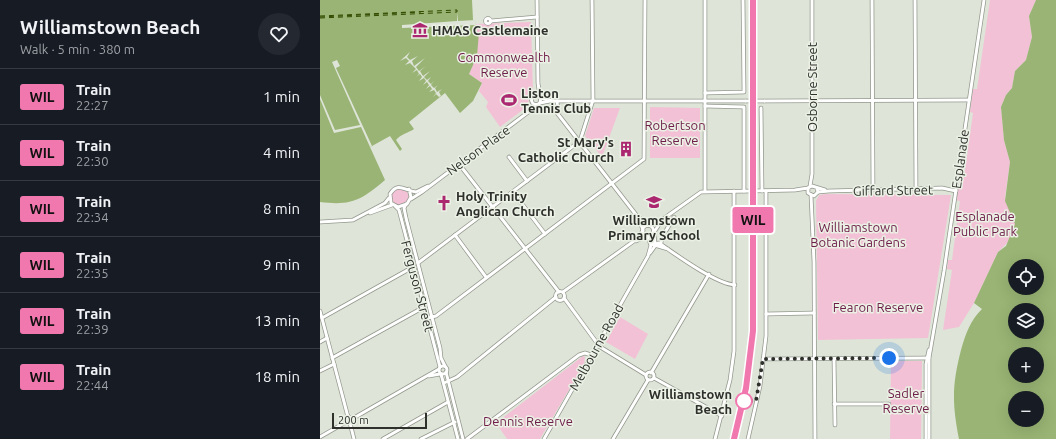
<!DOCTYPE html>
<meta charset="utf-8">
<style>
body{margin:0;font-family:Ubuntu,sans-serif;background:#242831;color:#f1f3f6;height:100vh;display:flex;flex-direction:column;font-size:15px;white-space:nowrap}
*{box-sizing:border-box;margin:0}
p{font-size:13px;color:#9ea1a6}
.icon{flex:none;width:22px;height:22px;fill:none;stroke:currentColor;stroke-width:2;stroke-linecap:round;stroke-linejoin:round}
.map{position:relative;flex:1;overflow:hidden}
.details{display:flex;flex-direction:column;background:#171b24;width:320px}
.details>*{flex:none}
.badge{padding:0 8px;border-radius:3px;font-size:14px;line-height:26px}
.tools{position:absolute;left:688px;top:259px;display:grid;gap:8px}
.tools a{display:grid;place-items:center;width:36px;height:36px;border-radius:50%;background:#171b24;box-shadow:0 4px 16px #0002;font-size:20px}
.scale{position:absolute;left:12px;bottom:10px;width:95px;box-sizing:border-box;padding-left:4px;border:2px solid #2e302c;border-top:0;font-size:11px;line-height:14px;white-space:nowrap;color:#2e302c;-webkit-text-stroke:3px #ebf1e5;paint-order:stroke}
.you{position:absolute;width:20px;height:20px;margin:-10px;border:3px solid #fff;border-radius:50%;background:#1a73e8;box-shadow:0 0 0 6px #1a73e833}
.map>.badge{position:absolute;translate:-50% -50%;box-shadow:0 0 0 2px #fff}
.round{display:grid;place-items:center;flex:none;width:42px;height:42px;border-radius:21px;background:#242831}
.overview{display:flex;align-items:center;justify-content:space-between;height:68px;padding:0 20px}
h1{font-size:19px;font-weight:700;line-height:30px}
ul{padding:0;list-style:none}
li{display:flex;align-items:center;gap:12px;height:56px;padding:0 20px;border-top:1px solid #363941}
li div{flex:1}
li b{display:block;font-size:15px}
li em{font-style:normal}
li .badge{min-width:44px;font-weight:700;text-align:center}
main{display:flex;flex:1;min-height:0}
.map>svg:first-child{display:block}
.green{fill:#f3c1d6}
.water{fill:#99b474;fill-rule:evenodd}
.pier{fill:#dee4d8}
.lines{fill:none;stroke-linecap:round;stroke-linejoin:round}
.ferry{stroke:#334b00;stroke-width:1;stroke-dasharray:5 4;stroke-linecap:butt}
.minor-casing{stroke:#93988d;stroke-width:4.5}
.minor{stroke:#fff;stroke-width:3}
.rail-casing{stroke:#686b65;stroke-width:2.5}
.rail{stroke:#ebf1e5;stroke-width:1;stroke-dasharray:3;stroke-linecap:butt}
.minor-bridge-casing{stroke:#93988d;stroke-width:4.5;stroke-linecap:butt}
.minor-bridge{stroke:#fff;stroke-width:3}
.line-casing{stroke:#fff;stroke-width:9}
.line{stroke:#f178af;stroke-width:6}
.walk{stroke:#2e302c;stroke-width:4;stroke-dasharray:0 7.2}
.stop-dot{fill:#fff;stroke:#f178af;stroke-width:2}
.labels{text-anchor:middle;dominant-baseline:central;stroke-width:3;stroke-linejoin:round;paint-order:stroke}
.poi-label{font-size:13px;font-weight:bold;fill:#2e302c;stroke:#ebf1e5;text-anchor:start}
.park-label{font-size:13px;fill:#6e1d49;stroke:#ebf1e5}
.street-label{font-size:13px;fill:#2e302c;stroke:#ebf1e5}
.stop-label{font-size:13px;font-weight:bold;fill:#2e302c;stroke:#ebf1e5;text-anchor:end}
</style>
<main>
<section class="details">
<div class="overview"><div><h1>Williamstown Beach</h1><p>Walk · 5 min · 380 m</p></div><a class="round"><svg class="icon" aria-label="heart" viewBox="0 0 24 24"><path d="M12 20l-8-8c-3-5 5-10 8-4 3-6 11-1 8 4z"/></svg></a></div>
<ul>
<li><span class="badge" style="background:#f178af;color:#111">WIL</span><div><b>Train</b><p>22:27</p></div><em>1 min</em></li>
<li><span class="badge" style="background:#f178af;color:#111">WIL</span><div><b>Train</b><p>22:30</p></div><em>4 min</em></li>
<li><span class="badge" style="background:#f178af;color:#111">WIL</span><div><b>Train</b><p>22:34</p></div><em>8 min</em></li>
<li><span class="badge" style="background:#f178af;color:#111">WIL</span><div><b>Train</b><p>22:35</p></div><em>9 min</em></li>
<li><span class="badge" style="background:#f178af;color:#111">WIL</span><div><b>Train</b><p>22:39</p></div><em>13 min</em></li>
<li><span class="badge" style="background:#f178af;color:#111">WIL</span><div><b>Train</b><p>22:44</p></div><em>18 min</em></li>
</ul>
</section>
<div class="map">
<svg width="736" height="439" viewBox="0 0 736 439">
<rect width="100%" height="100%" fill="#dee4d8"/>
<g class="green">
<polygon points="670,0 716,0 709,16 712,37 706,60 695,71 692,88 686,95 681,107 684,140 690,162 685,197 695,224 688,242 678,252 654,303 639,327 623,330 632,270 627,269 628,260 632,260 640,201 636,200 640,177 644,177 653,113 650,112 653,89 657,89"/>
<polygon points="211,22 213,94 209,97 208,106 180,127 166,107 168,102 159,91 162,83 149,74 153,65 159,32 156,33 156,24"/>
<polygon points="330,107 380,108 380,158 330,158"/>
<polygon points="274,108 300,108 282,157 265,136"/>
<circle cx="80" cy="197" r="9"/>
<polygon points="507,194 631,195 608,338 498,340 496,201 499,195"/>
<polygon points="300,317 328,334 315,359 286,342"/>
<polygon points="263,356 265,357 264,364 220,439 187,439 176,423"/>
<polygon points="571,361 602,361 601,439 570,439"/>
</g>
<g class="water">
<path d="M0,0H152L153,20H155L156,32H159L157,56L149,74L162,83L153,101L140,113L125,93L89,122L94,129C88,133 81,134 76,140L82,149L80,151L70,136L52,146L50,147L65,180C41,200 32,206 0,202Z"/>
<path d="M716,0H736V439H639C632,403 632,385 641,350C646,333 650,321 662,309L654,303L678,252L686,246L695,224L685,201L690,162L684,140L681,107L686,95L692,88L695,71L706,60L712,37L709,16ZM695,266H717V288H695ZM695,310H717V332H695ZM695,354H717V376H695ZM695,398H717V420H695Z"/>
</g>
<g class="pier">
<polygon points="137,12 138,21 155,20 156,25 82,28 82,25 137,21"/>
<polygon points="90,52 87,57 90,60 98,56 92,61 94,66 105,58 96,67 99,71 106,66 100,71 103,76 110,71 104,77 107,80 111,77 108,81 111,84 114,81 111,85 114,88 118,85 115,88 117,92 122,89 119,92 121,96 119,97 116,94 113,97 116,93 114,90 109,92 112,89 110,86 106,89 109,85 107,82 103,85 106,81 104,78 99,81 102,77 100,74 96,77 99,74 97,70 92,73 96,69 90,63 85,65 89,61 86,58 80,61"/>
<polygon points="17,60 20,66 16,68 52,146 50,147 41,127 14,133 0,99 0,95 15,130 40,125 12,62"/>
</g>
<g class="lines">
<g class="ferry">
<polyline points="0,16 137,10 137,12"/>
<polyline points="0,17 101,12"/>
<polyline points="0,18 137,12"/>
</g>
<defs>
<g id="minor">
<polyline points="217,0 218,83 220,97"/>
<polyline points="385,0 385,191"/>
<polyline points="552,0 553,190"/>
<polyline points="595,0 596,189"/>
<circle cx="168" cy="21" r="2.5"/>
<polyline points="171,21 217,17"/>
<polyline points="385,93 424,92 423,0"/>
<circle cx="216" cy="100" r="4.5"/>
<polyline points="220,98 233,101 426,101"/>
<polyline points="233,101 234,109 317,216 328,225"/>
<polyline points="237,101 238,113"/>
<polyline points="444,101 649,100"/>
<polyline points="220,103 230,101"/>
<polyline points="385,106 424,107 424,191"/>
<polyline points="441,108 442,191"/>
<polyline points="189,157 207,181"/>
<polyline points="139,164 239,292"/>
<polyline points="490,186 492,174 492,0"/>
<polyline points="497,188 498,192 494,196 488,193 488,188 492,186 505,190"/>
<path d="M89,189L91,197L87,204L78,207L71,203L70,194C78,181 85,191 96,192L108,186"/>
<polyline points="193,192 225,234"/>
<polyline points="498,192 509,191 622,188 636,191"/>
<polyline points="491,195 494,262 495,439"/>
<polyline points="91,199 102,192 219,104"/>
<polyline points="86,204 84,208 86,218 120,348 121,358 125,366"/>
<polyline points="75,206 79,210 120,367"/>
<polyline points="50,213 72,205"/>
<polyline points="319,219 323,230"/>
<polyline points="0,222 33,220 65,203 69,198"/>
<polyline points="329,225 340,221"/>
<circle cx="328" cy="231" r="5.5"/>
<polyline points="334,232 343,219 381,192 475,190 488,188"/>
<polyline points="135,235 166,277"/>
<polyline points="316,241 327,236"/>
<polyline points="340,245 344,234 354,217"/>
<path d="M348,249L331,244L339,243C355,254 396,284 415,285"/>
<polyline points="330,253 335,246 334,232"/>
<polyline points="98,263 260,141 273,100 272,0"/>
<circle cx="240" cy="296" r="4.5"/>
<polyline points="243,292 314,241 323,231"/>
<polyline points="244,298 277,343"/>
<polyline points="0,311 28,417"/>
<polyline points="446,314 494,313"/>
<polyline points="2,318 93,267"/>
<polyline points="107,318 116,316 324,159 325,0"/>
<polyline points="0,342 7,338"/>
<polyline points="277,345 326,375"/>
<polyline points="12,358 104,307"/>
<polyline points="443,359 609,358"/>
<polyline points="514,359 515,425"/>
<circle cx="123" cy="370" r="4"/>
<polyline points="0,371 14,364"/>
<circle cx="330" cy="376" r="4"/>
<polyline points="126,372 143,439"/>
<polyline points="331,373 389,274"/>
<polyline points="121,374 138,439"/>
<polyline points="109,376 120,374"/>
<polyline points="334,378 402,416"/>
<polyline points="124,383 137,377 236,297"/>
<polyline points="514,404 569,404"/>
<circle cx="29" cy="420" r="3"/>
<polyline points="32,419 119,369"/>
<polyline points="30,423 34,439"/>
<polyline points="0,437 26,422"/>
<polyline points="63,439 128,402"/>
<polyline points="101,439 135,422"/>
<polyline points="147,439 259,355 265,353 271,355"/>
<polyline points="224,439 328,256 331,245 327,236"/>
<polyline points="293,439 328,380"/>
<polyline points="395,439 410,380 414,351 414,191"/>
<polyline points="428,439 440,386 446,336 446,191"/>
<polyline points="606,439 606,364 609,350"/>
<polyline points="609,439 609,358 624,271 664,0"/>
</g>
</defs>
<use href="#minor" class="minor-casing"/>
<use href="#minor" class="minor"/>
<defs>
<polyline id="rail" points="414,439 427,388 433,331 433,0"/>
</defs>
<use href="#rail" class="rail-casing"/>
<use href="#rail" class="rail"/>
<defs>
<polyline id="minor-bridge" points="426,101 444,101"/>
</defs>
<use href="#minor-bridge" class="minor-bridge-casing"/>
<use href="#minor-bridge" class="minor-bridge"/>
</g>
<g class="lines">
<defs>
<polyline id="line" points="414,439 426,388 433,331 433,0"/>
</defs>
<use href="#line" class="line-casing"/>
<use href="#line" class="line"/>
<polyline class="walk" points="424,401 436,401 443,359 569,358"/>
</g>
<defs>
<symbol id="museum-bare" viewBox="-9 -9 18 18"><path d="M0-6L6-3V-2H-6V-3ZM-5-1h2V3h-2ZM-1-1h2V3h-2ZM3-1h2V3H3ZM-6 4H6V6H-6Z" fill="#ab2871" stroke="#ebf1e5" stroke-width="2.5" paint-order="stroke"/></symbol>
<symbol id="stadium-bare" viewBox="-9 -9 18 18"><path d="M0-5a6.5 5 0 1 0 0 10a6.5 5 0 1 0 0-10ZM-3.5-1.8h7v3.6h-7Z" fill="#ab2871" stroke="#ebf1e5" stroke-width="2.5" paint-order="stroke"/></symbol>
<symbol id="building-bare" viewBox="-9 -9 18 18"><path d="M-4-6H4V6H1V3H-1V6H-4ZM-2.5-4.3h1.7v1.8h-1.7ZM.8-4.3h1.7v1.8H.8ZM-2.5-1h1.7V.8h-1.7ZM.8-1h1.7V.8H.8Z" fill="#ab2871" stroke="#ebf1e5" stroke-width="2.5" paint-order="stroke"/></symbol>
<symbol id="school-bare" viewBox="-9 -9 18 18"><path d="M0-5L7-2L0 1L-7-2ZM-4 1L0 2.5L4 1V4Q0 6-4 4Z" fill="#ab2871" stroke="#ebf1e5" stroke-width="2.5" paint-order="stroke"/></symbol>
<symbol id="church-bare" viewBox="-9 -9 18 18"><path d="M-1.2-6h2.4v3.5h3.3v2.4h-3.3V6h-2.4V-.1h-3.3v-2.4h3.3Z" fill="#ab2871" stroke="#ebf1e5" stroke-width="2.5" paint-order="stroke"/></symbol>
</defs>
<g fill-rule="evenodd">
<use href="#museum-bare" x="89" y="19" width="22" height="22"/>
<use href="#stadium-bare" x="178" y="89" width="22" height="22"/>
<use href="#building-bare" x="295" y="138" width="22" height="22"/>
<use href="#school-bare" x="323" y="191" width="22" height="22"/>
<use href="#church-bare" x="113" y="192" width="22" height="22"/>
</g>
<circle class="stop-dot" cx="424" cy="401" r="8"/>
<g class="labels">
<g class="poi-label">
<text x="112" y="30">HMAS Castlemaine</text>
<text x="201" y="93">Liston<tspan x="201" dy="15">Tennis Club</tspan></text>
<text x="294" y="142" text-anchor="end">St Mary's<tspan x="294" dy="15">Catholic Church</tspan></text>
<text x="136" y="196">Holy Trinity<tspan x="136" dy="15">Anglican Church</tspan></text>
<text x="334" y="220" text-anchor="middle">Williamstown<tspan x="334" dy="15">Primary School</tspan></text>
</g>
<g class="park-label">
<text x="184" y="57">Commonwealth<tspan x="184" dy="15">Reserve</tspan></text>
<text x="355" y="125">Robertson<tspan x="355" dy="15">Reserve</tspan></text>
<text x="665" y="216">Esplanade<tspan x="665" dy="15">Public Park</tspan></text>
<text x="538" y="227">Williamstown<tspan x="538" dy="15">Botanic Gardens</tspan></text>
<text x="558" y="307">Fearon Reserve</text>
<text x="586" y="393">Sadler<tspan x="586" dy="15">Reserve</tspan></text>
<text x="208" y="421">Dennis Reserve</text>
</g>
<g class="street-label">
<text transform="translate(492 87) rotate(-90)">Osborne Street</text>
<text transform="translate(158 150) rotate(-36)">Nelson Place</text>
<text transform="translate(640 159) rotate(-82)">Esplanade</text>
<text transform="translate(573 190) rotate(-1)">Giffard Street</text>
<text transform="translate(98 286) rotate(75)">Ferguson Street</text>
<text transform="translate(276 347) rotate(-61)">Melbourne Road</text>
</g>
<g class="stop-label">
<text x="412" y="394">Williamstown<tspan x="412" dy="15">Beach</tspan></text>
</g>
</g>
</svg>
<div class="tools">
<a><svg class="icon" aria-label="locate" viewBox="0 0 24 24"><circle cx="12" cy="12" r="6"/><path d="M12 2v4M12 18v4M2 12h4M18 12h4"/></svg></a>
<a><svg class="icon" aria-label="layers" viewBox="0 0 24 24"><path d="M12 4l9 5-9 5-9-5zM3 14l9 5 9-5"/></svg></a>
<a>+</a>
<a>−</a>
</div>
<div class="scale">200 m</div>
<div class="you" style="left:569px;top:358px"></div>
<b class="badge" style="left:433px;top:220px;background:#f178af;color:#111">WIL</b>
</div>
</main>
